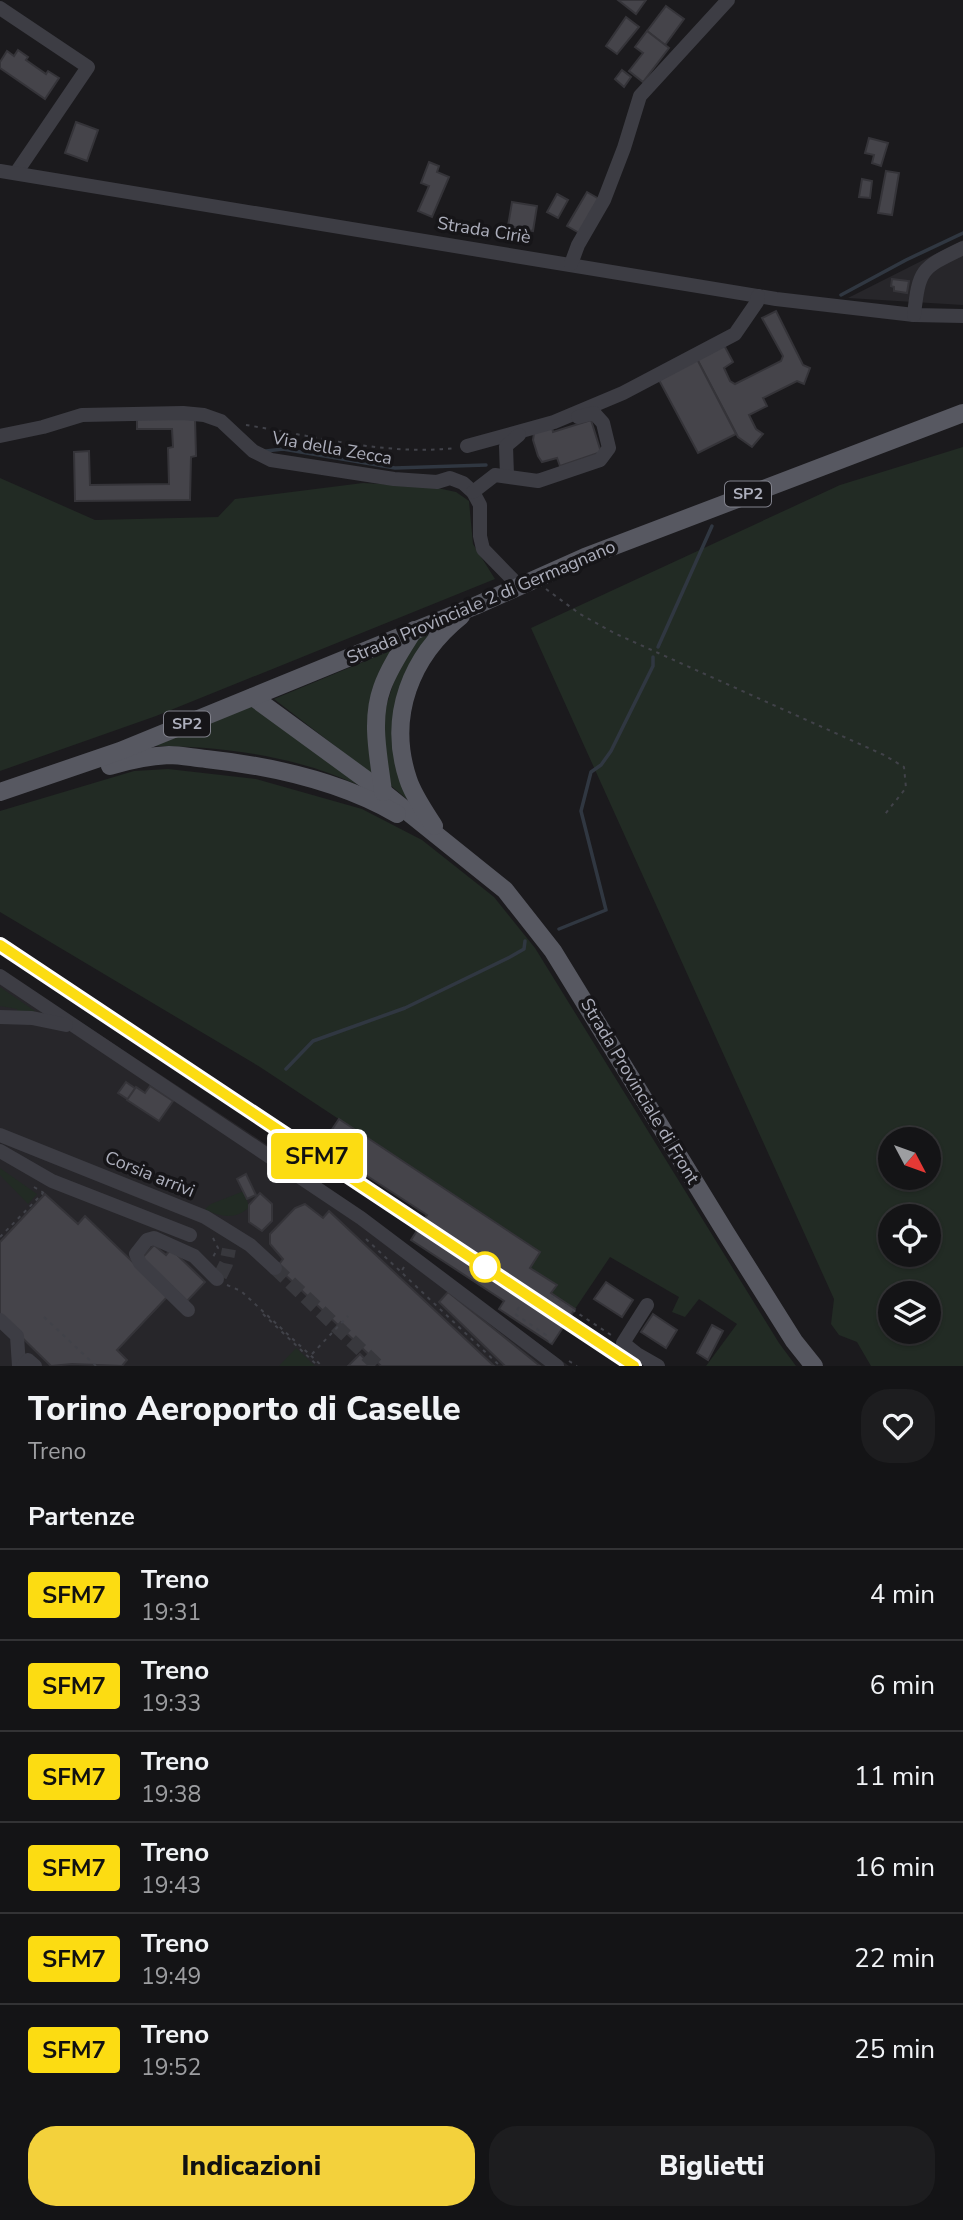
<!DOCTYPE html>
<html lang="it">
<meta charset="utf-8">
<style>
body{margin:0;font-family:"Nunito Sans",sans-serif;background:#1d1d1f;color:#f1f3f6;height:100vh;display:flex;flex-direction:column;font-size:26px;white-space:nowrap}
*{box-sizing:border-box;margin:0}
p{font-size:23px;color:#9d9ea1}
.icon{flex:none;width:38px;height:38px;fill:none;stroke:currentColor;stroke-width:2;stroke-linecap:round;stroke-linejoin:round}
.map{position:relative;height:1366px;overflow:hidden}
.drawer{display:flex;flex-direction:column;background:#141416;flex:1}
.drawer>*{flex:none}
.badge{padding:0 14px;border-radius:5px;font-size:24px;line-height:46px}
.needle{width:46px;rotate:131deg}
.tools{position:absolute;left:878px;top:1127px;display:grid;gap:14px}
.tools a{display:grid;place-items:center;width:63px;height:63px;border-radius:50%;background:#141416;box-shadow:0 2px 5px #0004,0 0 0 2px #333335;font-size:35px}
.map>.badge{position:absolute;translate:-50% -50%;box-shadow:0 0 0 4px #fff}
h2{padding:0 28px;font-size:26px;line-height:63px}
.round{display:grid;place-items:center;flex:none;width:74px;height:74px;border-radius:28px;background:#1d1d1f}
.summary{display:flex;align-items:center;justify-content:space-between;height:119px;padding:0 28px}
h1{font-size:33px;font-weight:800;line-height:52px}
.action{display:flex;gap:14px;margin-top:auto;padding:14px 28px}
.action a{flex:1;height:80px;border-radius:28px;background:#f3d13c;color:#111;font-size:28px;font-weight:800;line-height:80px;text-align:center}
.action a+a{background:#1d1d1f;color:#f1f3f6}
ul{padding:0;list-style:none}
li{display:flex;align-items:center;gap:21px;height:91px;padding:0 28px;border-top:2px solid #333335}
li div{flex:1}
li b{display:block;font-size:26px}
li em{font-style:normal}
li .badge{min-width:77px;font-weight:700;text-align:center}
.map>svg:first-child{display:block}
.built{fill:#27262a}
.green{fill:#222b24;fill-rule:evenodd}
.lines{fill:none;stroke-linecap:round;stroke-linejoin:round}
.stream{stroke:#303741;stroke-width:3.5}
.building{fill:#45444a;stroke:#353439;stroke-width:2}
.minor-tunnel{stroke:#38383d;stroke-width:14;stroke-dasharray:14 7;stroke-linecap:butt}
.path{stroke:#414249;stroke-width:2;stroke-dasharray:3.5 5;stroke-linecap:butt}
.minor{stroke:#3d3d44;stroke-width:14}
.major{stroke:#575861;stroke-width:18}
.rail-casing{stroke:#4e4f57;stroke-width:6}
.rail{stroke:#161518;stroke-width:3.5;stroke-dasharray:10;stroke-linecap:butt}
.line-casing{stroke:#fff;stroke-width:16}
.line{stroke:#fcdc12;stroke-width:10}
.stop-dot{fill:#fff;stroke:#fcdc12;stroke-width:3.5}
.labels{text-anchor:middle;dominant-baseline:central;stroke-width:7;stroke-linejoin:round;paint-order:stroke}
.shield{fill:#161518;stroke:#80818b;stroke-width:2}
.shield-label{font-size:16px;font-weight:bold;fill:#adafbc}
.street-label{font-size:18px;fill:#adafbc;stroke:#161518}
</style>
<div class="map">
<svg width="963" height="1366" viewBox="0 0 963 1366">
<rect width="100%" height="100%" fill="#1b1a1d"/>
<g class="built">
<polygon points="963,240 963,305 848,298"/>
<polygon points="0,969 290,1160 569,1366 0,1366"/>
</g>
<g class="green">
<path d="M963,447V1366H871L857,1342L839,1335L831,1324L834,1299L531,628L840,485ZM891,1139H929V1178H891ZM891,1216H929V1255H891ZM891,1293H929V1332H891Z"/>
<polygon points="0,478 95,520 218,517 235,499 363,483 433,487 456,492 469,501 473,544 495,579 156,716 0,771"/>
<polygon points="433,633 402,682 413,804 390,785 385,754 384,713 396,675 418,638"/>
<polygon points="392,650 374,776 274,699"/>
<path d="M253,706L364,787C345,780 326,771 307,766C256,751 203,746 149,746Z"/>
<polygon points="168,769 256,779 362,809 422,840 494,897 535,948 779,1343 796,1366 706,1366 737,1324 699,1299 685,1317 672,1312 679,1297 610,1257 575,1309 551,1293 556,1285 530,1268 540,1252 260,1067 0,912 0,811 134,771"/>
<polygon points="0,987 35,1011 34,1014 17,1012 17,1009 0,1006"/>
<polygon points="0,1168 37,1194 28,1204 0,1175"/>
<path d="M244,1191L249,1207C237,1220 219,1217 205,1209L211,1204Z"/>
<polygon points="296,1348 315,1366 279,1366"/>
</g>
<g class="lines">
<g class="stream">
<polyline points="841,295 906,260 963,233"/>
<polyline points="266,451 283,449 395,468 486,465"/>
<polyline points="658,647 712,526"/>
<polyline points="559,929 606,910 581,811 591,772 601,765 611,751 653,666 653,657"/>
<polyline points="286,1069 313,1041 405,1008 510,957 524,949 525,941"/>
</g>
</g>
<g class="building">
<polygon points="618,0 646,0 636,14"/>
<polygon points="666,6 684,19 665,45 647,31"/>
<polygon points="626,17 639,27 617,54 606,46"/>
<polygon points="647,31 669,48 643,82 629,71 643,53 635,47"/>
<polygon points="18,50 28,57 26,60 46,74 48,71 59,78 45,99 0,68 0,62 7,51 14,56"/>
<polygon points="622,70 631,77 624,87 615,79"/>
<polygon points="76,122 98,130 87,161 65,153"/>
<polygon points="869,138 888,143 881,166 872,163 874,155 865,153"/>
<polygon points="429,162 439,166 437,172 449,177 432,217 418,211 429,186 421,183"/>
<polygon points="886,171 899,173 892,215 878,213"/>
<polygon points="862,179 872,181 870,198 859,197"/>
<polygon points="587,192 601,200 581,234 567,226"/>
<polygon points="557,194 568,200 558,218 547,212"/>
<polygon points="512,202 537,206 533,231 508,226"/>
<polygon points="892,279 909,281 907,293 894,291 894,287 891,286"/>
<polygon points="776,311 803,365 810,368 804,384 797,381 763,398 767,406 749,415 756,429 763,434 752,447 738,437 697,359 724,345 733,362 724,368 730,381 735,384 781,361 783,356 762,318"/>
<polygon points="697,359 736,434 698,453 659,380"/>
<polygon points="137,416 195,418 196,456 191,457 190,500 75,501 74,452 89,451 90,485 169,484 168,448 173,447 172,429 137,429"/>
<polygon points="591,420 601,452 560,466 557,458 542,462 538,456 533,440 534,433 552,427 553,432"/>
<polygon points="126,1082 139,1091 132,1102 118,1093"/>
<polygon points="150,1086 173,1101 159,1121 127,1100 136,1087 145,1093"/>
<polygon points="339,1119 540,1252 530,1268 557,1285 551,1293 575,1309 552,1344 499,1309 504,1301 411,1240 427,1215 321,1146"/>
<polygon points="246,1174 256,1195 247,1199 237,1179"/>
<polygon points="260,1193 272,1204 272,1221 262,1231 249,1222 249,1205"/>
<polygon points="45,1194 78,1224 85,1216 168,1296 117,1350 127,1360 122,1366 72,1364 51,1366 0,1316 0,1242"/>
<polygon points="305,1204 323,1218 329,1211 494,1366 381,1366 277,1267 283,1259 270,1244 270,1234 295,1208"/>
<polygon points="154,1245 166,1255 171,1249 205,1282 187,1301 142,1258"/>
<polygon points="606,1282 633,1300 622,1317 594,1299"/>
<polygon points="448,1292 509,1341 540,1366 505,1366 439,1302"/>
<polygon points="653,1314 677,1330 666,1348 641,1332"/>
<polygon points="712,1325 723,1331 708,1360 697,1353"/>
<polygon points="360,1354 372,1366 348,1366"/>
</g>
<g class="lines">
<g class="minor-tunnel">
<polyline points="275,1268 378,1366"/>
<polyline points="220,1276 226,1264 229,1249"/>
</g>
<g class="path">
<path d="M246,425C315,436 386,456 455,448"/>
<polyline points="546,589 580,614 614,633 884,755 904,767 906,788 885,814"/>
<polyline points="34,1187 44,1193"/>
<polyline points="0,1237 43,1193"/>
<polyline points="213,1238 218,1248 213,1257"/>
<polyline points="366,1239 400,1271"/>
<polyline points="404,1267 401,1272 500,1366"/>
<polyline points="227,1285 241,1291 322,1366"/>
<polyline points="546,1301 550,1295 611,1335"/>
<polyline points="519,1307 515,1314 546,1335 552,1345"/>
<polyline points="263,1314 318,1366"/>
<polyline points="44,1317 96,1366"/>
<polyline points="312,1354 348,1316"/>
<polyline points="569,1361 577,1366"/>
</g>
<g class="minor">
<polyline points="0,8 88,67 16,173"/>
<polyline points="0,171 776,299 914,315 963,316"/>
<polyline points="571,264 578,245 604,200 624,148 640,96 728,0"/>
<path d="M914,315C919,268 922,268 963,248"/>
<polyline points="0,436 43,427 82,415 183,413 204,415 221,421 253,451 271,460 394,479 437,482 450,478 463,483 473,492 480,505 480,536 483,549 520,587"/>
<polyline points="467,446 554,422 623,393 735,334 757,302 758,296"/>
<polyline points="507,476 506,446 519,435"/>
<polyline points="473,492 495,475 538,481 600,460 609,448 603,423 594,413 578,417"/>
<polyline points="0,976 361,1218 557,1366"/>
<polyline points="0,1017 32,1018 66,1025"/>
<polyline points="0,1135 205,1217 250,1245 275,1268"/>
<polyline points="0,1151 52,1181 190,1235"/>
<polyline points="647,1305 623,1343 637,1354 658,1366"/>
<polyline points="188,1310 140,1263 136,1254 147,1240 154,1238 194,1256 217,1279"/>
<polyline points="0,1320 17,1336 19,1366"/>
<polyline points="23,1366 28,1360 35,1366"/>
</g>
<g class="major">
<polyline points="253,697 383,792 505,890 553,951 726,1233 794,1341 814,1366"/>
<path d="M110,766C129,760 149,756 169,755C181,755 194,758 206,759C271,766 340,781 397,814"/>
<polyline points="0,792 120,751 475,606 585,557 963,413"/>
<path d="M383,792C379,758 370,721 382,688C389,668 402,649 414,630"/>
<path d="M434,826C425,812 413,795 408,779C387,716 411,656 461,616"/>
</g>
<defs>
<polyline id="rail" points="0,945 634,1366"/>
</defs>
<use href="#rail" class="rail-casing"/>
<use href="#rail" class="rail"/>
</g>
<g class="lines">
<defs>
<polyline id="line" points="0,945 634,1366"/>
</defs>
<use href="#line" class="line-casing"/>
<use href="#line" class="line"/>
</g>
<circle class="stop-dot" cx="485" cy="1267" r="14"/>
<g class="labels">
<g class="shield">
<rect x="725" y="481.5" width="46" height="25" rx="5"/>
<rect x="164" y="711.5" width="46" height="25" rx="5"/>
</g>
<g class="shield-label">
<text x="748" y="494">SP2</text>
<text x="187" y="724">SP2</text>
</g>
<g class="street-label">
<text transform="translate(484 230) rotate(9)">Strada Ciriè</text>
<text transform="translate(332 448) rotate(10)">Via della Zecca</text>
<text transform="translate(481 602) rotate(-23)">Strada Provinciale 2 di Germagnano</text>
<text transform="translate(640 1091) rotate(59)">Strada Provinciale di Front</text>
<text transform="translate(150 1174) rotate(22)">Corsia arrivi</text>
</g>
</g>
</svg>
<div class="tools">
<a><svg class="needle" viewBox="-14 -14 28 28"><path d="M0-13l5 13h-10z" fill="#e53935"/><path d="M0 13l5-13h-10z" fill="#9d9ea1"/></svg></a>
<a><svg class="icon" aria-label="locate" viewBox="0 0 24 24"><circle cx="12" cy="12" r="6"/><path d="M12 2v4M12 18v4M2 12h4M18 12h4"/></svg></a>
<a><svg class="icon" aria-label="layers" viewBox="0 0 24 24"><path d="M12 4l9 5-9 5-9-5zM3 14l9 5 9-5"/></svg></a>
</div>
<b class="badge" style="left:317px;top:1156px;background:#fcdc12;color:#111">SFM7</b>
</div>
<section class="drawer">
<div class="summary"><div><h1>Torino Aeroporto di Caselle</h1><p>Treno</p></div><a class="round"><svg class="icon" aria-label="heart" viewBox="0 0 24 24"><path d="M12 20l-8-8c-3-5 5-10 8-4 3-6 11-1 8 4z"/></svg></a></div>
<h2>Partenze</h2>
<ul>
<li><span class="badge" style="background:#fcdc12;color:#111">SFM7</span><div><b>Treno</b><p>19:31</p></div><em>4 min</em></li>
<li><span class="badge" style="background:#fcdc12;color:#111">SFM7</span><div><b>Treno</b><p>19:33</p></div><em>6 min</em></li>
<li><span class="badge" style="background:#fcdc12;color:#111">SFM7</span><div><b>Treno</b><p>19:38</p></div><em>11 min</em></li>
<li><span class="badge" style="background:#fcdc12;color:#111">SFM7</span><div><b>Treno</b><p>19:43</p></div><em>16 min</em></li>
<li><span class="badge" style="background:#fcdc12;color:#111">SFM7</span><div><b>Treno</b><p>19:49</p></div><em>22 min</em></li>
<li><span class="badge" style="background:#fcdc12;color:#111">SFM7</span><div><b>Treno</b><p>19:52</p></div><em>25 min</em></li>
</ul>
<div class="action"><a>Indicazioni</a><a>Biglietti</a></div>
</section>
